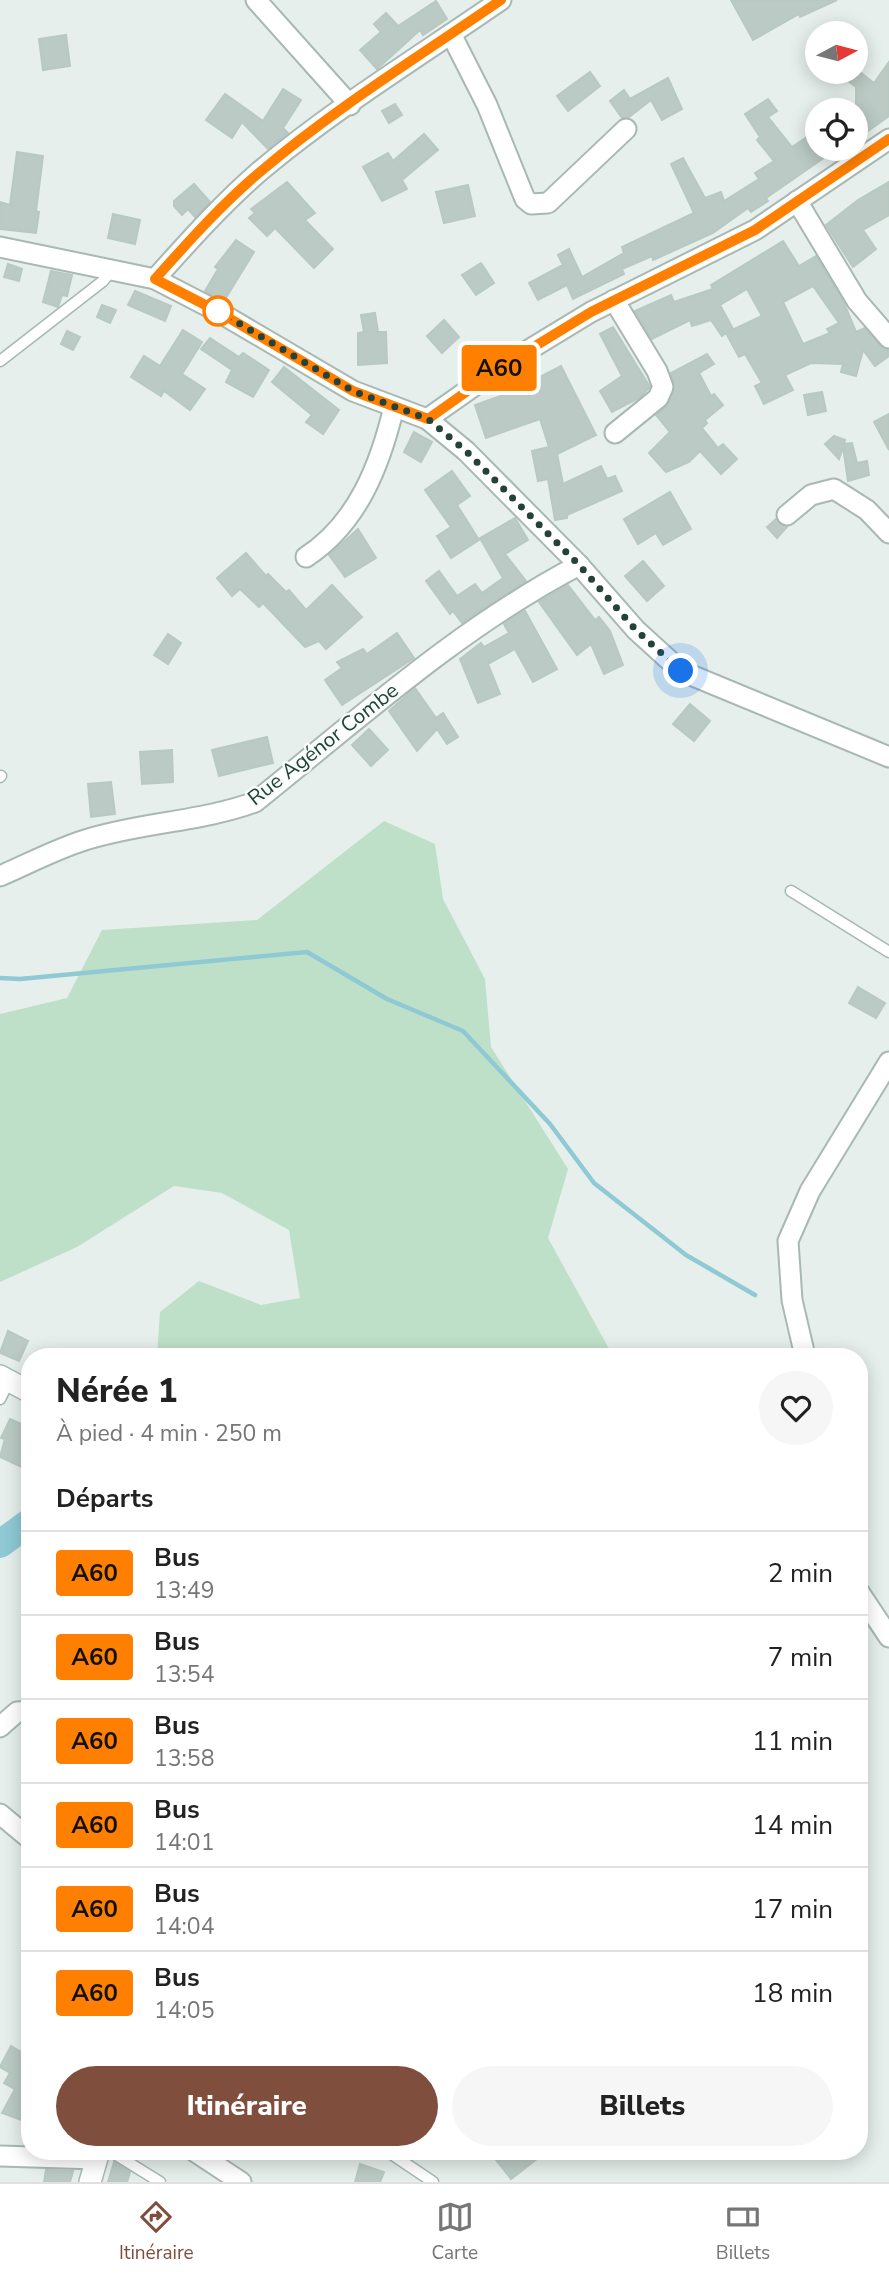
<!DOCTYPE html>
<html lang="fr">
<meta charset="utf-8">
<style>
body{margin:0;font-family:"Nunito Sans",sans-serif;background:#f6f6f6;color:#222;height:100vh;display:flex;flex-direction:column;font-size:26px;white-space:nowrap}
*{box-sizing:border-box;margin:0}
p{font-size:23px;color:#767676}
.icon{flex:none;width:38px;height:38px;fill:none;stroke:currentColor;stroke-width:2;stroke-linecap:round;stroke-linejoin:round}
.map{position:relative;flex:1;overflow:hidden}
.panel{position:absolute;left:21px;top:1348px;width:847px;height:812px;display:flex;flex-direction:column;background:#fff;border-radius:28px;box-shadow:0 4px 18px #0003}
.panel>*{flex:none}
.badge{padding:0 14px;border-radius:5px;font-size:24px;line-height:46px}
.needle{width:46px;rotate:83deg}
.tools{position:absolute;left:805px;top:21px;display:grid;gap:14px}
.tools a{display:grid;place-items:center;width:63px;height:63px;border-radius:50%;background:#fff;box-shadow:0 4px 18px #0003;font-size:35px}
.you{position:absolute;width:35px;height:35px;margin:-18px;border:5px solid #fff;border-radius:50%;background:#1a73e8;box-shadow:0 0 0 10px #1a73e833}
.map>.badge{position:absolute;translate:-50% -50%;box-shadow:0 0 0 4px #fff}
h2{padding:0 35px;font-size:26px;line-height:63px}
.round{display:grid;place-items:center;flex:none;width:74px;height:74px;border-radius:37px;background:#f6f6f6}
.headline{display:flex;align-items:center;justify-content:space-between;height:119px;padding:0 35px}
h1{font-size:33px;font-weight:800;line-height:52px}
.action{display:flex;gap:14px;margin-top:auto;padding:14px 35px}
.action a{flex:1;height:80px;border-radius:42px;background:#804e3d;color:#fff;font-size:28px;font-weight:800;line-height:80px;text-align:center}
.action a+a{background:#f6f6f6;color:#222}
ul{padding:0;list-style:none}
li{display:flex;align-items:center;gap:21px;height:84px;padding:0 35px;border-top:2px solid #e0e0e0}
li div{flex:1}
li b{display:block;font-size:26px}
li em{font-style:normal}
li .badge{min-width:77px;font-weight:700;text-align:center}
.tab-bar{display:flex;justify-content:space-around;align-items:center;height:98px;border-top:2px solid #e0e0e0;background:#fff;font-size:19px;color:#767676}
.tab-bar a{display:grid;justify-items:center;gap:4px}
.tab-bar .active{color:#804e3d}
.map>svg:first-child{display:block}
.green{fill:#bfe0c8}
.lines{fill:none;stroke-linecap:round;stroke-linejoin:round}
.stream{stroke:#8ec9d4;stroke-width:4.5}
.river{stroke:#8ec9d4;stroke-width:28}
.building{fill:#bbcac4;stroke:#b8c9c2;stroke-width:2;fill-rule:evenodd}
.lane-casing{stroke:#a8b8b2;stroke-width:13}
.street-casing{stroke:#a8b8b2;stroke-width:23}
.secondary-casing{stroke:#a4bbb3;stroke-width:24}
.lane{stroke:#fff;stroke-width:10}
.street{stroke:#fff;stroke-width:19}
.secondary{stroke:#fff;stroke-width:21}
.line-casing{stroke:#fff;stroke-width:16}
.line{stroke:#ff8000;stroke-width:10}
.walk{stroke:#24423a;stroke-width:7;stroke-dasharray:0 12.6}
.stop-dot{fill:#fff;stroke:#ff8000;stroke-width:3.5}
.labels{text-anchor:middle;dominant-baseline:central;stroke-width:5;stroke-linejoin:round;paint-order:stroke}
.street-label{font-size:21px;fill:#24423a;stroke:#f7fbf9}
</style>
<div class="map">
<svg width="889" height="2182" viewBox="0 0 889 2182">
<rect width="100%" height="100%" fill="#e6efeb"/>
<polygon class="green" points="384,821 435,844 443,899 485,979 491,1047 568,1169 548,1238 608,1347 617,1356 157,1356 160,1312 199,1281 261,1305 300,1298 289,1230 222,1193 174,1186 77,1247 0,1282 0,1014 67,998 102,930 257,920"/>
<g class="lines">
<polyline class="stream" points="0,978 20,979 307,952 387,999 463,1031 550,1124 594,1183 686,1255 755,1295"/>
<polyline class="river" points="0,1544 30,1522"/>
</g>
<g class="building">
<polygon points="731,0 837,0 800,17 799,14 753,40"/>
<polygon points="436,1 447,19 423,35 420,30 377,69 360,50 381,32 374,24 386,13 398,26"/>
<polygon points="66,35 70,66 43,70 39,39"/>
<polygon points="889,62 889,116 861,136 856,128 856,87 845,79 856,69 874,83"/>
<polygon points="590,72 600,86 568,111 557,96"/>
<polygon points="668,78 682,109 662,120 651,100 629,117 622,118 610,101 624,90 630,99"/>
<polygon points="283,89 301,100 283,128 288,133 268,149 242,122 232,138 206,120 225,94 263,121"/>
<polygon points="768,99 777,111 768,117 792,147 813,133 817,139 817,149 824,149 828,155 766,198 768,201 751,212 748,208 713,233 653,260 652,256 622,269 624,274 573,299 567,285 538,300 529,283 563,265 558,255 569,249 582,277 624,253 622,247 694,213 671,164 683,158 705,198 721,192 724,201 759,179 755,173 774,161 757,140 760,137 745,114"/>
<polygon points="395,104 402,115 389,123 382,111"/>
<polygon points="424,134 438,150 402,180 407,189 382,201 363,167 388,153 393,161"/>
<polygon points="17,152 43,156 36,211 39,212 36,233 0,229 0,202 10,205"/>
<polygon points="287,182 315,213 305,220 333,249 314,268 275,228 267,236 249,218 255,213 251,209"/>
<polygon points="889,182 889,215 863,230 876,249 853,267 826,225 858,200"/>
<polygon points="194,184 210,202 195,217 188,209 182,215 174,206 174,201"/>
<polygon points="468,185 475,216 444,223 436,192"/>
<polygon points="113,214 140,220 135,244 108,238"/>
<polygon points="236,240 254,252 224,301 205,291 218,269 215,267"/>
<path d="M783,241L799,266L816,256L844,303L856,332L865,328L880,346L888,350L889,356L875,366L863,350L856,376L841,372L843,364L811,363L785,375L793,390L764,404L755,386L762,383L745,354L739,357L726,333L722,336L711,320L692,326L690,320L652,339L635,311L671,295L674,302L713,289L711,285ZM813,286L839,323L827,329L830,333L803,344L783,302ZM747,289L762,316L728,332L733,329L720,305Z"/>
<polygon points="481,263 494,283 476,295 462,275"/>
<polygon points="8,264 22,269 19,281 4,277"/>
<polygon points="51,271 72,275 67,296 62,295 58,307 43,302"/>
<polygon points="135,291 171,306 165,321 128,305"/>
<polygon points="102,305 116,310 110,323 97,317"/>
<polygon points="375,313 378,332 386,332 387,363 358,365 358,333 364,332 361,315"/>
<polygon points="444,320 459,337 442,353 427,336"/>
<polygon points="613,327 650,387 639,398 612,412 600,391 622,376 600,334"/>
<polygon points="183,330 202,342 182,374 205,389 190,410 164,391 161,396 131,377 144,356 160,366"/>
<polygon points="67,331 80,337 73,350 61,344"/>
<polygon points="210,338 239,357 243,353 269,370 253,397 226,382 232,370 201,349"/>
<polygon points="707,354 714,364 699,373 711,396 714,394 723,405 705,420 707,423 702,428 718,448 723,444 737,459 721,474 700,451 689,462 666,472 649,453 670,432 656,415 666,407 674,392 671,373"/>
<polygon points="561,366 596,435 557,454 563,484 601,466 607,479 615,476 622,491 567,515 567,518 555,520 548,479 538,481 532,451 549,447 540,419 486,438 475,405 509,393 505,386 529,375 532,381"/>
<polygon points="284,367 339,410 323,434 306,422 312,415 272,382"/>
<polygon points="822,392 826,411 808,415 804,395"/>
<polygon points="889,414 889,450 874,422"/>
<polygon points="414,432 432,442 421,462 404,452"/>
<polygon points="834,436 845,440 844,444 852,443 857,463 867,461 869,475 848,481 843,447 839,459 825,444"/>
<polygon points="452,471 470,496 457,505 479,540 451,558 437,536 451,527 425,490"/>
<polygon points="670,492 691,529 663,545 656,533 638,544 624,519"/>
<polygon points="515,518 528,540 505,554 526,581 462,623 453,611 450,614 426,581 439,571 457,596 475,584 482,593 503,578 480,538"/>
<polygon points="776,519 787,527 777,538 767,527"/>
<polygon points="358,529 376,558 345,577 329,555"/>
<polygon points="246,553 266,576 268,574 286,592 289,590 306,610 332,585 362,617 326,649 319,641 305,647 263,603 259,607 240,589 232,596 217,578"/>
<polygon points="643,561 664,586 647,601 625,576"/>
<polygon points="568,585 595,620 599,617 610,631 623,665 604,674 591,644 577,655 539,602"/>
<polygon points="525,611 557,669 533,682 515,649 488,664 500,694 478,703 460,659 481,643 484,647 509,633 504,624"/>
<polygon points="397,633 414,658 342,705 325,680 342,668 337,662 363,649 367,654"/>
<polygon points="168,634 181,643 168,664 154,655"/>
<polygon points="415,688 436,718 443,713 458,737 447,744 437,729 417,751 389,711"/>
<polygon points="690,704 710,721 694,741 673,724"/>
<polygon points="369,729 388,750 371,766 352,745"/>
<polygon points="267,737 273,763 219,776 212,750"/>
<polygon points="172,750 173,782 142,784 140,752"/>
<polygon points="111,782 115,814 91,817 88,784"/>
<polygon points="858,987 885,1003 876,1018 849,1003"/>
<polygon points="8,1331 28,1341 19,1361 0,1353"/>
<polygon points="10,1419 30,1428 30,1471 0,1457 5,1439 1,1438"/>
<polygon points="11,2046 30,2057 30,2123 2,2113 15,2089 4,2083 10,2073 0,2067"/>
<polygon points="489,2151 547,2151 511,2179"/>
<polygon points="114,2162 130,2172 127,2182 108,2182"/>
<polygon points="360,2164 384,2172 380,2182 355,2182"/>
<polygon points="46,2170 73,2171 70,2182 44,2182"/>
</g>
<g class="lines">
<defs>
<g id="lane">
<polyline points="0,361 103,281 112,270"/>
<polyline points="0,777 1,776"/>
<polyline points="791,891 889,952"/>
<polyline points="0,1399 9,1381"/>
<polyline points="110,2151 160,2182"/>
<polyline points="387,2151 433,2182"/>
</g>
<g id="street">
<polyline points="256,0 350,105"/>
<polyline points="451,34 487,105 525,199 531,204 548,203 626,129"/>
<polyline points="797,201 857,301 889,338"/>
<polyline points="0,247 155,279 217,311 353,391 427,419 504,365 591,312 755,230 889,139"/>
<path d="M155,279C189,241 222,204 260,171C335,108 420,56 501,0"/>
<polyline points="614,300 657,371 663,387 658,398 615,433"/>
<polyline points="427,419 466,451 579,565 636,630 681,671 889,757"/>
<polyline points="787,515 811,495 834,489 867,510 889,533"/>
<path d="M306,557C358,523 380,465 394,407"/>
<path d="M0,876C28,864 56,849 85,840C141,822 201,822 255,802C360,718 459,628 579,565"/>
<polyline points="805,1356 792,1300 788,1241 810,1191 889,1062"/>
<polyline points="859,1592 889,1637"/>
<polyline points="0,1727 17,1712 30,1711"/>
<polyline points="0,1814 30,1839"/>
<polyline points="194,2151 241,2182"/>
<polyline points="0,2156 96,2159"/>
</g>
<g id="secondary">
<polyline points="0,1376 30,1392"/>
<polyline points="90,2182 99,2151"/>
</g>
</defs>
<use href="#lane" class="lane-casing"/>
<use href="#street" class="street-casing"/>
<use href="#secondary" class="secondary-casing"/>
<use href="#lane" class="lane"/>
<use href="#street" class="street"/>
<use href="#secondary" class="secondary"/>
</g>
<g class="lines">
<defs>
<path id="line" d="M501,0C420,56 335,108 260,172C222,204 189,241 155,279L217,311L353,391L428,419L504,365L591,312L755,230L889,139"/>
</defs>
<use href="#line" class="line-casing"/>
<use href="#line" class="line"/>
<polyline class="walk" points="218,311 353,391 428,419 466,451 579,565 636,630 681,671"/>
</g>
<circle class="stop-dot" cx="218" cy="311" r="14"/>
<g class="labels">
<g class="street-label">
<text transform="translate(323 744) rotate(-38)">Rue Agénor Combe</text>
</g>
</g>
</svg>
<div class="tools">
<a><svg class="needle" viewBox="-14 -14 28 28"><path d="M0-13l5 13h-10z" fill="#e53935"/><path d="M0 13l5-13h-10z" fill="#767676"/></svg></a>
<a><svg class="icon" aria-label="locate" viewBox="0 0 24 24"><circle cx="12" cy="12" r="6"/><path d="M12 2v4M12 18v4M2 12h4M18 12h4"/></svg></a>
</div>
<div class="you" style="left:681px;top:671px"></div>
<b class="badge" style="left:499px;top:368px;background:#ff8000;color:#111">A60</b>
<section class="panel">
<div class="headline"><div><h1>Nérée 1</h1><p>À pied · 4 min · 250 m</p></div><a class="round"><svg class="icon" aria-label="heart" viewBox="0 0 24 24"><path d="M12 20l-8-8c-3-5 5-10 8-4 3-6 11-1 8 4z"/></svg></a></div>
<h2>Départs</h2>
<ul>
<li><span class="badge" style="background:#ff8000;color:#111">A60</span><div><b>Bus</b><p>13:49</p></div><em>2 min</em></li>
<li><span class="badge" style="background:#ff8000;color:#111">A60</span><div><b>Bus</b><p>13:54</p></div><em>7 min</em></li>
<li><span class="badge" style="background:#ff8000;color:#111">A60</span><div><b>Bus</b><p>13:58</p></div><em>11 min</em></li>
<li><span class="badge" style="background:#ff8000;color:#111">A60</span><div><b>Bus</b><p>14:01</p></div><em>14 min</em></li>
<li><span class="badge" style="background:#ff8000;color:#111">A60</span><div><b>Bus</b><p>14:04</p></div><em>17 min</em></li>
<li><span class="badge" style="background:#ff8000;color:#111">A60</span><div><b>Bus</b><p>14:05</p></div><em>18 min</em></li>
</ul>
<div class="action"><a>Itinéraire</a><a>Billets</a></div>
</section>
</div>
<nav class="tab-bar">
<a class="active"><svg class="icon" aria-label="directions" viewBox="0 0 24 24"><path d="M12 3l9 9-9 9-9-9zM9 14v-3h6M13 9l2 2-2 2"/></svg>Itinéraire</a>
<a><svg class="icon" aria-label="map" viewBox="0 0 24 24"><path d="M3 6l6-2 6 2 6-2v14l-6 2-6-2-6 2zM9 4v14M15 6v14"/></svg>Carte</a>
<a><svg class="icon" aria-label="tickets" viewBox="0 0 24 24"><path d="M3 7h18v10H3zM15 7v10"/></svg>Billets</a>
</nav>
